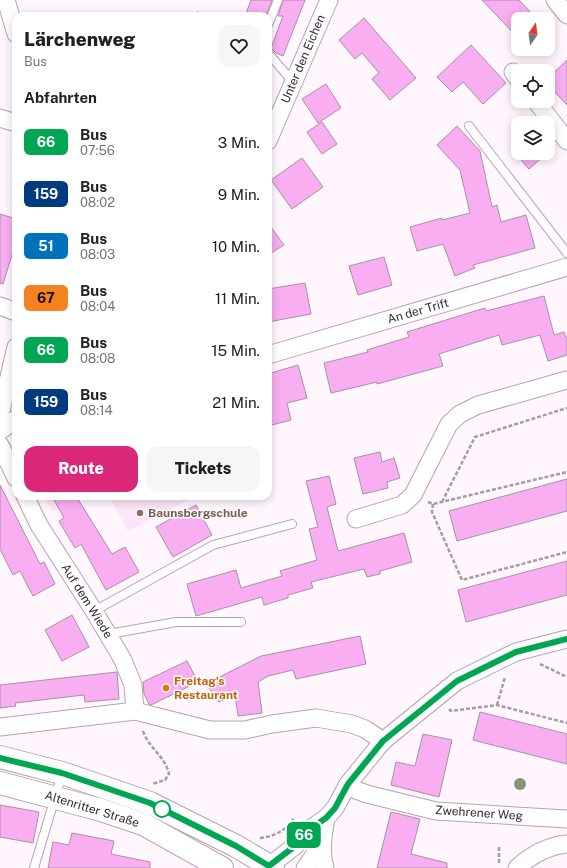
<!DOCTYPE html>
<html lang="de">
<meta charset="utf-8">
<style>
body{margin:0;font-family:"Public Sans",sans-serif;background:#f6f6f6;color:#202124;height:100vh;display:flex;flex-direction:column;font-size:15px;white-space:nowrap}
*{box-sizing:border-box;margin:0}
p{font-size:13px;color:#757577}
.icon{flex:none;width:22px;height:22px;fill:none;stroke:currentColor;stroke-width:2;stroke-linecap:round;stroke-linejoin:round}
.map{position:relative;flex:1;overflow:hidden}
.sheet{position:absolute;left:12px;top:12px;width:260px;height:488px;display:flex;flex-direction:column;background:#fff;border-radius:12px;box-shadow:0 2px 10px #0003}
.sheet>*{flex:none}
.badge{padding:0 8px;border-radius:6px;font-size:14px;line-height:26px}
.needle{width:26px;rotate:14deg}
.fabs{position:absolute;left:511px;top:12px;display:grid;gap:8px}
.fabs a{display:grid;place-items:center;width:44px;height:44px;border-radius:8px;background:#fff;box-shadow:0 2px 10px #0003;font-size:20px}
.map>.badge{position:absolute;translate:-50% -50%;box-shadow:0 0 0 2px #fff}
h2{padding:0 12px;font-size:15px;line-height:36px}
.round{display:grid;place-items:center;flex:none;width:42px;height:42px;border-radius:12px;background:#f6f6f6}
.headline{display:flex;align-items:center;justify-content:space-between;height:68px;padding:0 12px}
h1{font-size:19px;font-weight:800;line-height:30px}
.cta{display:flex;gap:8px;margin-top:auto;padding:8px 12px}
.cta a{flex:1;height:46px;border-radius:12px;background:#db2777;color:#fff;font-size:16px;font-weight:800;line-height:46px;text-align:center}
.cta a+a{background:#f6f6f6;color:#202124}
ul{padding:0;list-style:none}
li{display:flex;align-items:center;gap:12px;height:52px;padding:0 12px}
li div{flex:1}
li b{display:block;font-size:15px}
li em{font-style:normal}
li .badge{min-width:44px;font-weight:700;text-align:center}
.map>svg:first-child{display:block}
.built{fill:#fce5f9}
.building{fill:#f9aef2;stroke:#a692a4}
.lines{fill:none;stroke-linecap:round;stroke-linejoin:round}
.service-casing{stroke:#b7a2b4;stroke-width:10}
.minor-casing{stroke:#b7a2b4;stroke-width:19}
.secondary-casing{stroke:#b7a2b4;stroke-width:24}
.path{stroke:#a59da4;stroke-width:2.5;stroke-dasharray:4 2;stroke-linecap:butt}
.service{stroke:#fff;stroke-width:8}
.minor{stroke:#fff;stroke-width:17}
.secondary{stroke:#fff;stroke-width:22}
.tree{fill:#899474}
.line-casing{stroke:#fff;stroke-width:9}
.line{stroke:#00a651;stroke-width:6}
.education-dot{fill:#8d6e63;stroke:#fff;stroke-width:1.5}
.food-dot{fill:#e8710a;stroke:#fff;stroke-width:1.5}
.stop-dot{fill:#fff;stroke:#00a651;stroke-width:2}
.labels{text-anchor:middle;dominant-baseline:central;stroke-width:3;stroke-linejoin:round;paint-order:stroke}
.street-label{font-size:12px;fill:#322a31;stroke:#fff}
.education-label{font-size:12px;font-weight:bold;fill:#785e54;stroke:#fff;text-anchor:start}
.food-label{font-size:12px;font-weight:bold;fill:#c56008;stroke:#fff;text-anchor:start}
</style>
<div class="map">
<svg width="567" height="868" viewBox="0 0 567 868">
<rect width="100%" height="100%" fill="#fff6fe"/>
<g class="built">
<polygon points="44,496 83,496 52,512"/>
<polygon points="109,496 196,496 128,531"/>
</g>
<g class="building">
<polygon points="251,0 272,0 266,16 245,16"/>
<polygon points="283,0 305,0 283,56 276,53 271,48 283,16 278,16"/>
<polygon points="482,0 519,0 537,19 518,19 518,38"/>
<polygon points="364,18 416,78 390,100 372,79 379,73 362,53 355,59 339,40"/>
<polygon points="471,45 506,83 483,104 463,82 452,92 437,77"/>
<polygon points="567,60 567,105 548,85 548,78"/>
<polygon points="326,84 341,108 318,123 302,99"/>
<polygon points="322,122 337,144 322,154 307,132"/>
<polygon points="457,126 480,151 492,207 497,205 501,222 526,215 535,248 473,265 475,268 455,276 443,244 417,251 410,227 442,218 442,220 470,213 460,170 437,145"/>
<polygon points="515,153 547,153 529,169"/>
<polygon points="302,158 323,187 292,209 271,180"/>
<polygon points="0,214 16,219 16,242 3,284 0,283"/>
<polygon points="268,223 284,245 268,255"/>
<polygon points="384,257 392,285 358,295 349,266"/>
<polygon points="305,283 311,314 268,322 268,289"/>
<polygon points="544,296 554,335 564,332 567,340 567,355 548,361 540,335 502,345 499,335 439,354 443,366 377,384 377,382 331,393 324,363 368,352 367,350 409,337 407,332 485,308 486,311"/>
<polygon points="298,365 307,398 287,403 291,420 268,426 268,374"/>
<polygon points="380,452 382,462 394,458 400,478 387,482 388,488 363,494 354,458"/>
<polygon points="329,476 336,504 327,507 338,551 404,533 412,562 380,571 380,574 367,577 364,569 311,582 313,588 288,595 288,598 264,605 262,597 196,616 187,584 236,570 241,588 282,576 280,571 317,560 309,529 318,527 306,481"/>
<polygon points="567,479 567,511 457,541 449,511"/>
<polygon points="0,485 40,564 44,562 55,584 33,596 20,571 13,575 0,549"/>
<polygon points="52,496 76,496 112,554 125,547 139,572 106,590 81,544 75,548 59,521 64,518"/>
<polygon points="196,505 212,535 173,557 156,527"/>
<polygon points="567,561 567,595 466,622 458,590"/>
<polygon points="72,615 89,647 62,661 45,630"/>
<polygon points="360,636 366,664 296,679 293,670 268,676 258,682 262,713 238,716 235,693 219,702 206,684 261,656"/>
<polygon points="187,661 198,682 151,705 149,704 144,694 143,682"/>
<polygon points="117,672 119,699 85,702 84,695 15,703 16,706 0,708 0,685"/>
<polygon points="480,712 567,734 567,764 473,740"/>
<polygon points="423,734 452,740 439,797 391,785 396,762 415,766"/>
<polygon points="0,805 39,812 33,843 0,837"/>
<polygon points="391,812 420,819 411,854 447,863 447,868 377,868"/>
<polygon points="72,833 114,841 111,854 150,862 150,868 48,868 53,842 69,845"/>
</g>
<g class="lines">
<defs>
<g id="service">
<polyline points="268,25 278,0"/>
<polyline points="268,53 293,82"/>
<polyline points="469,126 567,253"/>
<polyline points="94,611 213,545 292,524"/>
<polyline points="109,634 176,622 241,622"/>
<polyline points="34,868 62,774"/>
</g>
<g id="minor">
<polyline points="6,0 16,34"/>
<polyline points="555,0 567,15"/>
<polyline points="513,72 518,79"/>
<polyline points="536,101 567,141"/>
<polyline points="0,118 16,123"/>
<polyline points="268,141 329,0"/>
<polyline points="0,306 16,312"/>
<polyline points="268,355 567,267"/>
<polyline points="0,415 16,347"/>
<polyline points="0,431 16,419"/>
<polyline points="0,445 16,478"/>
<polyline points="25,496 39,525 94,611 123,660 133,685 135,711"/>
<polyline points="356,519 402,505 413,495 449,424 460,414 478,405 567,380"/>
<polyline points="0,727 135,711 210,730 245,730 272,724 316,718 352,724 365,729 383,741"/>
<polyline points="348,784 356,790 367,794 436,811 567,819"/>
<polyline points="268,868 269,866 295,846 310,829 326,818 335,808 348,784 383,741 457,681 516,652 567,639"/>
<polyline points="305,868 321,846"/>
<path d="M325,868C320,851 323,836 326,818"/>
<path d="M517,868C531,855 548,846 567,844"/>
</g>
<g id="secondary">
<polyline points="0,757 62,773 150,803 236,846 273,868"/>
<polyline points="0,783 101,810 143,824 222,868"/>
</g>
</defs>
<use href="#service" class="service-casing"/>
<use href="#minor" class="minor-casing"/>
<use href="#secondary" class="secondary-casing"/>
<g class="path">
<polyline points="197,12 201,16"/>
<polyline points="428,502 433,504 567,472"/>
<polyline points="442,502 475,437 567,408"/>
<polyline points="433,504 432,512 462,580 567,552"/>
<polyline points="540,664 567,677"/>
<polyline points="497,705 505,677"/>
<polyline points="449,709 451,711 497,705 567,723"/>
<path d="M143,731C148,747 165,756 169,774L165,780L152,784"/>
<path d="M260,838C273,837 288,830 294,817"/>
<polyline points="499,847 499,862 500,864"/>
</g>
<use href="#service" class="service"/>
<use href="#minor" class="minor"/>
<use href="#secondary" class="secondary"/>
</g>
<circle class="tree" cx="520" cy="784" r="6"/>
<g class="lines">
<defs>
<polyline id="line" points="0,758 62,773 150,803 236,846 269,866 295,846 310,829 326,818 335,808 348,784 383,741 457,681 516,652 567,639"/>
</defs>
<use href="#line" class="line-casing"/>
<use href="#line" class="line"/>
</g>
<circle class="education-dot" cx="140" cy="513" r="4"/>
<circle class="food-dot" cx="166" cy="688" r="4"/>
<circle class="stop-dot" cx="162" cy="809" r="8"/>
<g class="labels">
<g class="street-label">
<text transform="translate(303 59) rotate(-67)">Unter den Eichen</text>
<text transform="translate(418 311) rotate(-16)">An der Trift</text>
<text transform="translate(87 601) rotate(58)">Auf dem Wiede</text>
<text transform="translate(92 809) rotate(17)">Altenritter Straße</text>
<text transform="translate(479 813) rotate(4)">Zwehrener Weg</text>
</g>
<g class="education-label">
<text x="148" y="513">Baunsbergschule</text>
</g>
<g class="food-label">
<text x="174" y="681">Freitag's<tspan x="174" dy="14">Restaurant</tspan></text>
</g>
</g>
</svg>
<div class="fabs">
<a><svg class="needle" viewBox="-14 -14 28 28"><path d="M0-13l5 13h-10z" fill="#e53935"/><path d="M0 13l5-13h-10z" fill="#757577"/></svg></a>
<a><svg class="icon" aria-label="locate" viewBox="0 0 24 24"><circle cx="12" cy="12" r="6"/><path d="M12 2v4M12 18v4M2 12h4M18 12h4"/></svg></a>
<a><svg class="icon" aria-label="layers" viewBox="0 0 24 24"><path d="M12 4l9 5-9 5-9-5zM3 14l9 5 9-5"/></svg></a>
</div>
<b class="badge" style="left:304px;top:835px;background:#00a651;color:#fff">66</b>
<section class="sheet">
<div class="headline"><div><h1>Lärchenweg</h1><p>Bus</p></div><a class="round"><svg class="icon" aria-label="heart" viewBox="0 0 24 24"><path d="M12 20l-8-8c-3-5 5-10 8-4 3-6 11-1 8 4z"/></svg></a></div>
<h2>Abfahrten</h2>
<ul>
<li><span class="badge" style="background:#00a651;color:#fff">66</span><div><b>Bus</b><p>07:56</p></div><em>3 Min.</em></li>
<li><span class="badge" style="background:#003b80;color:#fff">159</span><div><b>Bus</b><p>08:02</p></div><em>9 Min.</em></li>
<li><span class="badge" style="background:#0072bc;color:#fff">51</span><div><b>Bus</b><p>08:03</p></div><em>10 Min.</em></li>
<li><span class="badge" style="background:#f58220;color:#111">67</span><div><b>Bus</b><p>08:04</p></div><em>11 Min.</em></li>
<li><span class="badge" style="background:#00a651;color:#fff">66</span><div><b>Bus</b><p>08:08</p></div><em>15 Min.</em></li>
<li><span class="badge" style="background:#003b80;color:#fff">159</span><div><b>Bus</b><p>08:14</p></div><em>21 Min.</em></li>
</ul>
<div class="cta"><a>Route</a><a>Tickets</a></div>
</section>
</div>
